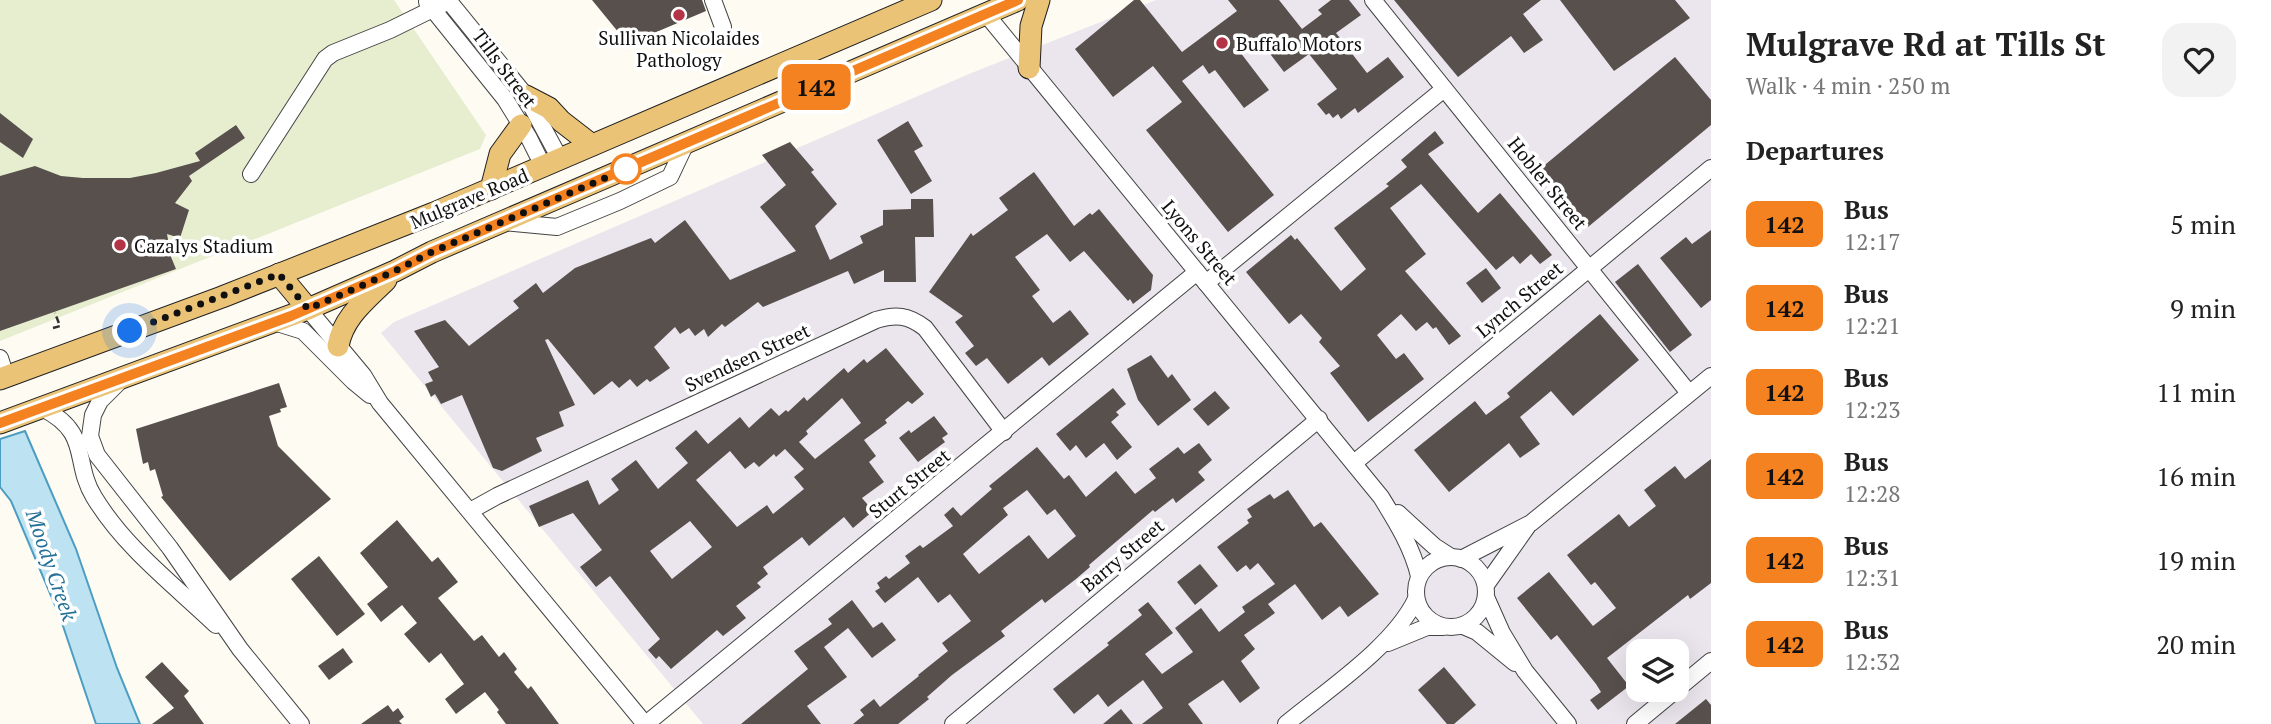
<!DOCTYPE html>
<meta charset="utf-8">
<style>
body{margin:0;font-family:"PT Serif",serif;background:#f2f2f2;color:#222;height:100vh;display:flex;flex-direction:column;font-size:26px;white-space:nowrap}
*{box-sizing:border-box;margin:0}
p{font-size:23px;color:#767676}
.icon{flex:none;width:38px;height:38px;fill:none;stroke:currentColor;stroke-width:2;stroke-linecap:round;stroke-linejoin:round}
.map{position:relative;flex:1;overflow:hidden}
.drawer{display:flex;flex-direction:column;background:#fff;width:560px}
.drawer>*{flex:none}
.badge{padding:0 14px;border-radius:10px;font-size:24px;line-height:46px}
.tools{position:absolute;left:1626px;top:639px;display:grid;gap:14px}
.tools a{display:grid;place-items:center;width:63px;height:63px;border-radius:14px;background:#fff;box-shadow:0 7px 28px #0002;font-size:35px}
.you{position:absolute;width:35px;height:35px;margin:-18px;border:5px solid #fff;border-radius:50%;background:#1a73e8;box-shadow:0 0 0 10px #1a73e833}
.map>.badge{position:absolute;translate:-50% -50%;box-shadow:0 0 0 4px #fff}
h2{padding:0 35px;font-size:26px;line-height:63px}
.round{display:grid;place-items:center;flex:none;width:74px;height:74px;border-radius:21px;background:#f2f2f2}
.overview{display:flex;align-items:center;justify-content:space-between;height:119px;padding:0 35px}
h1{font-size:33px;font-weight:600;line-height:52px}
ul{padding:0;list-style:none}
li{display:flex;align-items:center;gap:21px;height:84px;padding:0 35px}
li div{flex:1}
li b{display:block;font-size:26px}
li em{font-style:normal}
li .badge{min-width:77px;font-weight:700;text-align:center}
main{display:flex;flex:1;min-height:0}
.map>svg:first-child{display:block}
.industrial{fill:#ebe5ed;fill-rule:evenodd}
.pitch{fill:#e7eed0}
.water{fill:#bde2f1;stroke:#4b9dc1;stroke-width:2}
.building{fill:#57504d;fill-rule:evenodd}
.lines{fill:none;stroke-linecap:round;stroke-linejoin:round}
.minor-casing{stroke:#434343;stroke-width:18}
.major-casing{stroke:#212121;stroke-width:23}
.path{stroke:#323232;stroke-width:2.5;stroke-dasharray:7 3.5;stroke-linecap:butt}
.minor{stroke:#fff;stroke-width:16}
.major{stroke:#ebc376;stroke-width:21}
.line-casing{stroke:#fff;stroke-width:16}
.line{stroke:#f58220;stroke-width:10}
.walk{stroke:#101010;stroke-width:7;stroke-dasharray:0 12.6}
.poi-dot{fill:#b33447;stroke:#fff;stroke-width:2.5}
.stop-dot{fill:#fff;stroke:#f58220;stroke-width:3.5}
.labels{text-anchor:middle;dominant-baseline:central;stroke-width:7;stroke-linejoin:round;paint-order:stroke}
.poi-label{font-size:19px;fill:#101010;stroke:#fff;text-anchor:start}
.street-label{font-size:19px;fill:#101010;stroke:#fff}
.water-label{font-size:21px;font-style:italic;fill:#247096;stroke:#fff}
</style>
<main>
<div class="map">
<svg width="1711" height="724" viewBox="0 0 1711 724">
<rect width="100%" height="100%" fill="#fefbf3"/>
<path class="industrial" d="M1156,0H1711V724H703L381,333L394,322L969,74ZM1638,651H1676V690H1638Z"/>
<polygon class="pitch" points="0,0 394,0 486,135 480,149 0,341"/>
<polygon class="water" points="25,431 76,549 117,668 140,724 96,724 60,617 11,501 0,487 0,439"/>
<g class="building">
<polygon points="592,0 702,0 706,11 628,44"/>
<polygon points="1134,0 1140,0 1182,52 1237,11 1228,0 1279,0 1302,29 1322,14 1318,10 1331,0 1349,0 1361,15 1336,33 1367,73 1388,57 1404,77 1358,113 1355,108 1341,119 1338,114 1333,118 1329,113 1326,115 1317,104 1337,89 1309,54 1284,72 1258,38 1240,52 1269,90 1244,108 1215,70 1209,74 1203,65 1182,81 1274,195 1228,232 1146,130 1182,102 1153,66 1113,97 1075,49"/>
<polygon points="1394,0 1541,0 1523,14 1543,40 1524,53 1511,36 1458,77"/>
<polygon points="1560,0 1675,0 1690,18 1614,71"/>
<polygon points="1675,57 1711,100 1711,125 1588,227 1540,169"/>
<polygon points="0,113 33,139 23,158 0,142"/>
<polygon points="908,121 923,146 914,151 932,181 911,194 877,140"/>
<polygon points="236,125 245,138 189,176 192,181 175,203 189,210 180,238 167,234 171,257 176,269 0,331 0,176 35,166 61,176 83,178 130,178 156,173 200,161 195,153"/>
<polygon points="1435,131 1444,143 1428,154 1478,213 1500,193 1552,255 1540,264 1531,254 1520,264 1513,256 1496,270 1421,184 1390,208 1426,254 1405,271 1461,336 1449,345 1436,327 1433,329 1427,322 1416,331 1401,314 1377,335 1396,359 1404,353 1424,379 1368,422 1330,373 1340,366 1319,342 1322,338 1301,314 1289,324 1246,272 1291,235 1295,240 1297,238 1341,291 1366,269 1334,228 1389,186 1386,184 1407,167 1401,160"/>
<polygon points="790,142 814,170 811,172 837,204 815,226 830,260 863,243 860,236 883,225 883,210 911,209 911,199 933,199 934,237 915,237 916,282 884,282 884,270 854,284 848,271 763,307 758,302 725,327 722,324 708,337 704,329 695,336 689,328 680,334 675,327 654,347 670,368 650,382 647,379 637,387 630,379 619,388 612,381 594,395 548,339 545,340 575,405 559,412 564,426 536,438 542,451 502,471 493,468 462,395 441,404 435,394 431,397 425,384 433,381 428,372 439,367 414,331 445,320 469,346 519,308 513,301 536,283 543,293 575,268 651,238 655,243 685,220 730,280 796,251 760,207 786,185 762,155"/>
<polygon points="1034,172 1074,226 1090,213 1092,215 1099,209 1153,275 1151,290 1133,304 1130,299 1128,301 1084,251 1070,262 1047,234 1015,257 1040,290 1032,296 1053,323 1070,310 1089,334 1049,366 1042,357 1008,384 987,358 976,366 965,353 974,346 955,322 963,316 929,292 971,233 973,236 1008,210 999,198"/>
<polygon points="1711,230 1711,300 1701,308 1660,258 1686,237 1692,244"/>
<polygon points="1638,264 1692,335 1670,352 1615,282"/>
<polygon points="1486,268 1501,288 1482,303 1466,283"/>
<polygon points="1600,314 1639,360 1573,416 1551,391 1520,417 1540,444 1520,458 1509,443 1449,492 1414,450 1475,401 1486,415 1510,397 1507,393"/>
<path d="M886,348L924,394L912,404L908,401L885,420L887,423L864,440L876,456L869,462L884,482L862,498L873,511L853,528L844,517L809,546L802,537L763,567L768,574L757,583L761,587L736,606L746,618L723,636L717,630L671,669L659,656L656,659L648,650L660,639L610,576L596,587L580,567L602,550L573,513L539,527L529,506L588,480L599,505L619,490L611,479L636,460L658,489L688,463L675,448L696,430L708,444L740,417L749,428L771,408L779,416L786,410L788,412L804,397L807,401L844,368L848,373L864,359L867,363ZM842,398L861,423L815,459L799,442L808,434L806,431ZM785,449L804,469L794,477L804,489L773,514L767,505L737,527L696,480L730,451L745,469L754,462L759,467L774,454L776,457ZM690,521L712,547L672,579L650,551Z"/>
<polygon points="1151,355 1168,378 1172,374 1191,400 1158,426 1138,400 1127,369"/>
<polygon points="279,383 287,407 280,409 281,412 269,416 278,446 331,499 230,581 161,497 163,496 155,469 150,471 148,462 143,464 136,429"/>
<polygon points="1113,388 1126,404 1116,412 1119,415 1111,422 1132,447 1117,460 1104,443 1086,458 1076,445 1070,451 1056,434"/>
<polygon points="1215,391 1230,408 1208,426 1193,409"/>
<polygon points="934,416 948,434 942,438 945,442 918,462 899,438 909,430 911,433"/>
<path d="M1199,443L1212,460L1198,472L1205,480L1176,503L1173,498L1155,512L1153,510L1089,565L1090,567L1076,579L1045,603L1042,599L1001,631L1005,636L952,675L927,697L929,699L898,724H853L864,715L860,710L874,699L880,707L919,676L918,675L948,651L942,643L971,621L950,594L938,603L918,577L885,603L875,591L880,588L877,583L886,576L889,579L910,563L905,556L920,545L923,548L953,526L944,515L953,507L961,516L992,489L989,486L1037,447L1064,479L1069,475L1086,497L1116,471L1135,494L1156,478L1149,469L1178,447L1184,454ZM1027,490L1047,515L1055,509L1076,536L1048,559L1029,535L979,574L963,554L1008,515L1003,508Z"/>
<polygon points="1711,459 1711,583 1690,599 1688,595 1607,658 1629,686 1598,710 1590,700 1601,692 1596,684 1557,635 1551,640 1517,598 1549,572 1593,626 1616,608 1595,582 1591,585 1567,555 1619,514 1629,527 1656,506 1644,490 1675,466 1685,479"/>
<polygon points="1288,490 1314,527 1321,522 1379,594 1348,617 1340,606 1322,620 1295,584 1268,604 1275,613 1244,635 1255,649 1241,661 1260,688 1240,703 1223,680 1188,704 1203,724 1142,724 1163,708 1143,680 1108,707 1098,694 1074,714 1053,689 1109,645 1107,643 1142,615 1138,610 1148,602 1173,633 1145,654 1162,674 1193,652 1175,628 1201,608 1219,632 1245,612 1242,607 1275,584 1258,563 1250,570 1246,565 1237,572 1217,547 1249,523 1247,520 1252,517 1247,509 1270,494 1274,499"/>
<polygon points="397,520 432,562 438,557 458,582 438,598 474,641 482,635 499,657 504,652 517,669 514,672 528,689 531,686 559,724 506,724 497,712 499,710 485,692 456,714 445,699 464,684 441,653 429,663 404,634 417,623 402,605 381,622 367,604 388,587 360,553"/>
<polygon points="319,556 365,614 337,636 291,579"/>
<polygon points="1200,564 1218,586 1195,605 1177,582"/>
<polygon points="852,600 873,628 882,622 896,640 872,658 848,628 824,647 847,677 807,706 821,724 741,724 808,669 794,651 832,624 828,619"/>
<polygon points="343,648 353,662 329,680 318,666"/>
<polygon points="162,662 189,691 184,696 204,724 152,724 174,708 145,677"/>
<polygon points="1444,667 1476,705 1454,724 1447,724 1418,690"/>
<polygon points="1706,699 1711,705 1711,724 1675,724"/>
<polygon points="388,705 393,712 398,708 404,717 399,721 402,724 361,724"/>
<polygon points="1121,709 1133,724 1103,724"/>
</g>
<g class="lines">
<defs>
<g id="minor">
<polyline points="448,0 526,96 560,159"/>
<polyline points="713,0 723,27"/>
<polyline points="1373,0 1689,393"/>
<polyline points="427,2 505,99 529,138 543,166"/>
<path d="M986,14L1381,497C1397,523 1412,547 1419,576"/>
<polyline points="251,174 325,59 333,53 390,30 449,1"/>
<polyline points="504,222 557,227 620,201 670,177 686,143"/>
<polyline points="1206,283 1444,89"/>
<polyline points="308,309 363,375 380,403 645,724"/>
<polyline points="274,322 303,331 353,381 370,395"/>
<polyline points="0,358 6,377"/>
<polyline points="119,382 100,401 93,415 90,436 97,455 170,548 240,649 301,724"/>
<path d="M42,408C92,433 72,461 94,497C125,548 173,584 216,625"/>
<polyline points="1354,463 1711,168"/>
<path d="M470,511L497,496L876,320C896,314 908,315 925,328L1004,432"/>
<polyline points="1398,513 1434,546 1451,557"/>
<circle cx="1451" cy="592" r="35"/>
<polyline points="1461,559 1531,523 1711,376"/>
<polyline points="1486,585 1527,527"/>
<polyline points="1486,597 1502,633 1525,671 1568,724"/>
<polyline points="1463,626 1477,632 1515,663"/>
<polyline points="1388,643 1427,627 1443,627"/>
<polyline points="646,724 1197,272"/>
<polyline points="953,724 1319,419"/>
<path d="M1286,724C1327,690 1394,646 1416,599"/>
<polyline points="1635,724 1711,661"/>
</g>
<g id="major">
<polyline points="1029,68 1031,26 1039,0"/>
<polyline points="526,96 549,108 561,121 592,145"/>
<polyline points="491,189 500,154 521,125"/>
<polyline points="279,274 308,309"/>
<path d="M338,346C343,317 366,300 386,280"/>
<polyline points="0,379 222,297 434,213 931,0"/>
<polyline points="0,423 308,309 395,271 432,252 1018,0"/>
</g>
</defs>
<use href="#minor" class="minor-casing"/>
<use href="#major" class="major-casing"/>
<polyline class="path" points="53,328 60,326 55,313"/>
<use href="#minor" class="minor"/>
<use href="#major" class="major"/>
</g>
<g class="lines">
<defs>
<polyline id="line" points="0,423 291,316 395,271 432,252 1018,0"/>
</defs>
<use href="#line" class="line-casing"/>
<use href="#line" class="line"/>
<polyline class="walk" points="130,331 279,274 308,309 395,271 432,252 626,169"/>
</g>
<g class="poi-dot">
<circle cx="679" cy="15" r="7"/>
<circle cx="1222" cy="43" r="7"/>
<circle cx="120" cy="245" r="7"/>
</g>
<circle class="stop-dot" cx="626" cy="169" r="14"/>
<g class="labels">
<g class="poi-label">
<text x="679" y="37" text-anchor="middle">Sullivan Nicolaides<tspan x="679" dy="22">Pathology</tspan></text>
<text x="1236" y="43">Buffalo Motors</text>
<text x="134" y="245">Cazalys Stadium</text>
</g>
<g class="street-label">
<text transform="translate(505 68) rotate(53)">Tills Street</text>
<text transform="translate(1548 183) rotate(51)">Hobler Street</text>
<text transform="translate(469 198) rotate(-23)">Mulgrave Road</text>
<text transform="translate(1200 242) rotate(50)">Lyons Street</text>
<text transform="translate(1519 299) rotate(-40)">Lynch Street</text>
<text transform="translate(747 357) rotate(-25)">Svendsen Street</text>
<text transform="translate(909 483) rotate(-39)">Sturt Street</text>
<text transform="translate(1122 555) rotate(-40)">Barry Street</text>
</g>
<g class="water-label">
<text transform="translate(52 565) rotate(71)">Moody Creek</text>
</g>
</g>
</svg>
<div class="tools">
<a><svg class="icon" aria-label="layers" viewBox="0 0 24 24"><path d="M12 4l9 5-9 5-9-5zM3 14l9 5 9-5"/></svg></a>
</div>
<div class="you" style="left:130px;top:331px"></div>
<b class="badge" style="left:816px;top:87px;background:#f58220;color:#111">142</b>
</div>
<section class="drawer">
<div class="overview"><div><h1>Mulgrave Rd at Tills St</h1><p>Walk · 4 min · 250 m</p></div><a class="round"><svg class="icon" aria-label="heart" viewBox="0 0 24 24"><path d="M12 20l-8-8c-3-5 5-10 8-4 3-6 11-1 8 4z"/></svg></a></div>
<h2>Departures</h2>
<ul>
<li><span class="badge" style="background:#f58220;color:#111">142</span><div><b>Bus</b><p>12:17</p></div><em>5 min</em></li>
<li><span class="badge" style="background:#f58220;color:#111">142</span><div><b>Bus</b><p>12:21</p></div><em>9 min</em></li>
<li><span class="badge" style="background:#f58220;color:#111">142</span><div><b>Bus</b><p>12:23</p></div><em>11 min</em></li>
<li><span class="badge" style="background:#f58220;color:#111">142</span><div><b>Bus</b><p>12:28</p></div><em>16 min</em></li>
<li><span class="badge" style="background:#f58220;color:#111">142</span><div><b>Bus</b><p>12:31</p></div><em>19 min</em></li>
<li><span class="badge" style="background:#f58220;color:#111">142</span><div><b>Bus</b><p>12:32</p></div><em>20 min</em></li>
</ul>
</section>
</main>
